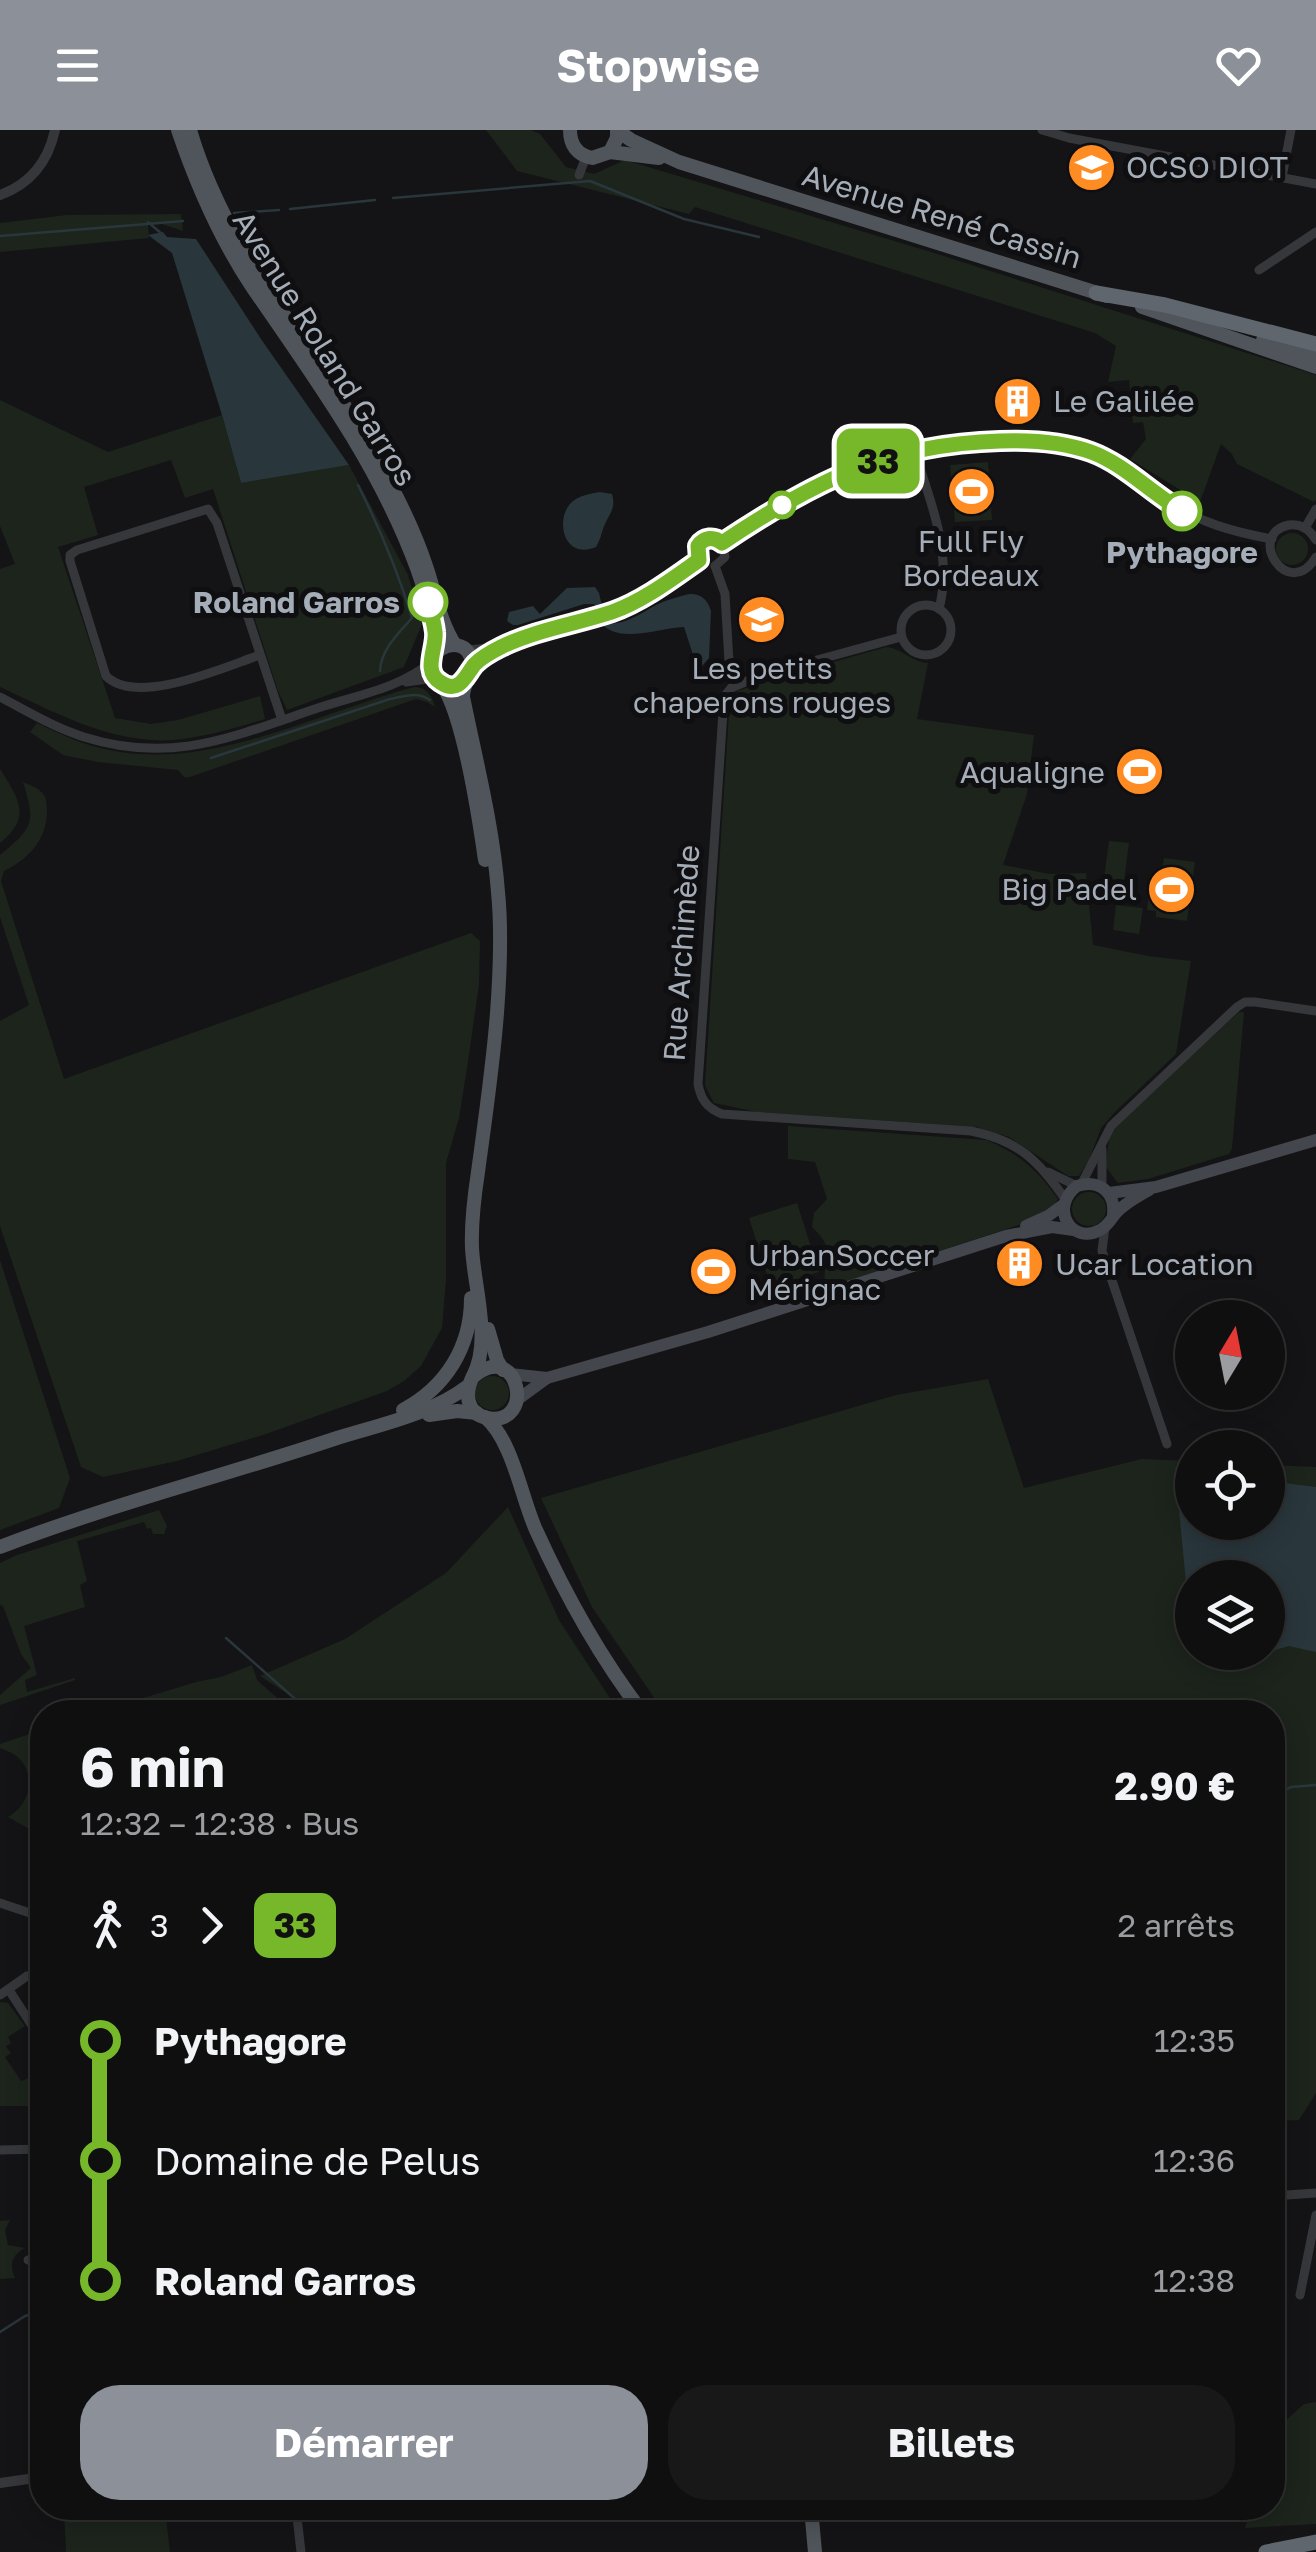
<!DOCTYPE html>
<html lang="fr">
<meta charset="utf-8">
<style>
body{margin:0;font-family:"Golos Text",sans-serif;background:#181819;color:#f1f3f6;height:100vh;display:flex;flex-direction:column;font-size:38px;white-space:nowrap}
*{box-sizing:border-box;margin:0}
p{font-size:32px;color:#9b9c9f}
.icon{flex:none;width:55px;height:55px;fill:none;stroke:currentColor;stroke-width:2;stroke-linecap:round;stroke-linejoin:round}
.map{position:relative;flex:1;overflow:hidden}
.panel{position:absolute;left:30px;top:1570px;width:1255px;height:820px;display:flex;flex-direction:column;background:#0f0f10;border-radius:40px;box-shadow:0 5px 25px #0003,0 0 0 2px #2f2f30}
.panel>*{flex:none}
.badge{padding:0 20px;border-radius:15px;font-size:35px;line-height:65px}
.needle{width:65px;rotate:10deg}
.buttons{position:absolute;left:1175px;top:1170px;display:grid;gap:20px}
.buttons a{display:grid;place-items:center;width:110px;height:110px;border-radius:50%;background:#0f0f10;box-shadow:0 5px 25px #0003,0 0 0 2px #2f2f30;font-size:50px}
.map>.badge{position:absolute;translate:-50% -50%;box-shadow:0 0 0 5px #fff}
.legs{display:flex;align-items:center;gap:15px;height:110px;padding:0 50px;font-size:32px}
.legs p{margin-inline-start:auto}
.head{display:flex;align-items:center;justify-content:space-between;height:170px;padding:0 50px}
h1{font-size:55px;font-weight:700;line-height:75px}
.action{display:flex;gap:20px;margin-top:auto;padding:20px 50px}
.action a{flex:1;height:115px;border-radius:40px;background:#8c9099;color:#fff;font-size:40px;font-weight:700;line-height:115px;text-align:center}
.action a+a{background:#181819;color:#f1f3f6}
ul{padding:0 50px;list-style:none}
li{display:flex;align-items:center;gap:35px;height:120px;font-size:38px}
li i{display:grid;place-items:center;width:15px;height:100%;margin:0 12px;background:currentColor}
li i::after{content:'';width:25px;height:25px;margin:-12px;border:8px solid;border-radius:50%;background:#0f0f10}
li p{margin-inline-start:auto}
li:first-child i{background:linear-gradient(#0000 50%,currentColor 0)}
li:last-child i{background:linear-gradient(currentColor 50%,#0000 0)}
header{display:flex;justify-content:space-between;align-items:center;height:130px;padding:0 50px;background:#8c9099;color:#fff;font-size:45px;font-weight:700}
.map>svg:first-child{display:block}
.green{fill:#1c241c;fill-rule:evenodd}
.water{fill:#29363b}
.lines{fill:none;stroke-linecap:round;stroke-linejoin:round}
.stream{stroke:#29363b;stroke-width:2.5}
.minor{stroke:#35373b;stroke-width:9}
.tertiary{stroke:#35373b;stroke-width:10}
.secondary{stroke:#43464c;stroke-width:12}
.primary{stroke:#50555b;stroke-width:14}
.motorway{stroke:#60666d;stroke-width:15}
.line-1-casing{stroke:#fff;stroke-width:22}
.line-1{stroke:#76b82a;stroke-width:15}
.stop-1-dot{fill:#fff;stroke:#76b82a;stroke-width:5}
.labels{text-anchor:middle;dominant-baseline:central;stroke-width:10;stroke-linejoin:round;paint-order:stroke}
.poi-label{font-size:30px;fill:#a5aeb8;stroke:#0f0f11;text-anchor:start}
.street-label{font-size:30px;fill:#a5aeb8;stroke:#0f0f11}
.stop-label{font-size:30px;font-weight:bold;fill:#a5aeb8;stroke:#0f0f11}
</style>
<header><svg class="icon" aria-label="menu" viewBox="0 0 24 24"><path d="M4 6h16M4 12h16M4 18h16"/></svg>Stopwise<svg class="icon" aria-label="heart" viewBox="0 0 24 24"><path d="M12 20l-8-8c-3-5 5-10 8-4 3-6 11-1 8 4z"/></svg></header>
<div class="map">
<svg width="1316" height="2422" viewBox="0 0 1316 2422">
<rect width="100%" height="100%" fill="#141416"/>
<g class="green">
<polygon points="486,0 531,0 540,4 566,37 594,44 625,30 931,122 1316,245 1316,370 1314,372 1237,334 1232,324 1221,314 1200,372 1130,329 1146,309 1143,292 1133,293 1129,250 1108,252 1116,216 1095,203 695,77 689,84 517,41"/>
<polygon points="181,84 183,101 162,94 148,95 149,108 0,122 0,93 67,85"/>
<path d="M0,270L108,322L222,285L241,353L349,335L408,445L422,494L404,537L287,580L278,561L213,359L185,368L171,330L84,357L98,405L58,417L115,588L151,594L178,590L260,566L265,589C238,597 211,605 183,609C119,618 56,583 0,557V439L15,434L0,396Z"/>
<polygon points="988,332 992,390 955,392 950,335"/>
<circle cx="1292" cy="419" r="16"/>
<path d="M886,517C902,518 911,532 928,533L917,589L1034,605L1027,664L1003,735L1050,744L1086,743L1093,815L1148,826L1191,831L1176,924L1115,982L1101,998L1089,1030L1079,1046H1068L1009,1007L977,997L757,982L714,973L705,955L730,568L738,561L751,556Z"/>
<path d="M414,557C427,557 432,566 435,577L427,572L416,569L190,647H184L178,640L98,632L63,625L30,602L37,593C60,604 83,615 109,620C210,641 317,583 414,557Z"/>
<path d="M0,639C18,668 33,687 0,713Z"/>
<path d="M23,652C30,655 39,658 43,664C47,669 46,673 47,679C48,708 29,729 4,741L1,751L64,949L471,803L480,811L479,854L468,932L459,988L446,1033V1150L442,1198L421,1236L404,1251L387,1261L263,1305L177,1331L103,1347L81,1337L0,1096V891L29,875L0,787V725C35,696 35,692 23,652Z"/>
<polygon points="1109,711 1129,713 1124,751 1104,748"/>
<polygon points="1164,728 1195,732 1187,791 1156,787 1156,781 1147,780 1150,752 1160,753"/>
<polygon points="1116,775 1143,778 1139,804 1113,800"/>
<polygon points="1239,882 1244,882 1232,1018 1229,1024 1148,1049 1118,1053 1105,1036 1110,1004 1118,994"/>
<path d="M788,996L986,1010C1018,1023 1038,1040 1058,1069L1053,1078L1025,1093L826,1158C819,1128 841,1124 812,1097L814,1083L827,1069L815,1032L788,1029Z"/>
<circle cx="1089" cy="1079" r="17"/>
<polygon points="797,1073 819,1142 771,1157 749,1088"/>
<polygon points="0,1130 70,1348 59,1378 0,1400"/>
<circle cx="492" cy="1263" r="17"/>
<path d="M988,1249L1024,1358L1142,1329L1192,1331V1392H1268V1335L1316,1337V1963L1299,1990L1273,1991L1272,1582H664L592,1477L541,1368L896,1265ZM1192,1448H1268V1522H1192Z"/>
<polygon points="508,1377 559,1490 619,1582 311,1582 304,1575 260,1546 345,1509 446,1443"/>
<polygon points="159,1380 167,1396 164,1404 153,1404 151,1398 147,1399 144,1392 77,1411 87,1451 80,1455 85,1477 24,1496 37,1545 25,1550 27,1562 75,1548 75,1550 0,1575 0,1565 31,1538 21,1524 3,1476 0,1475 0,1433 17,1425"/>
<polygon points="252,1535 257,1550 293,1582 97,1582 196,1552 221,1547"/>
<path d="M42,1600V1706L8,1687C31,1675 38,1642 15,1625C11,1622 5,1620 0,1618V1614Z"/>
<polygon points="2,1872 8,1873 25,1896 8,1907 11,1913 6,1916 11,1923 5,1927 21,1951 29,1948 40,1966 35,1969 42,1980 42,1992 32,1976 0,1976 0,1873"/>
<path d="M10,2090L5,2100L8,2115L25,2118C12,2125 9,2134 15,2148L0,2149V2091Z"/>
<polygon points="1316,2272 1316,2394 1245,2398 1251,2378 1272,2378 1274,2301 1304,2274"/>
<polygon points="64,2378 165,2378 170,2422 66,2422"/>
</g>
<g class="water">
<polygon points="163,102 167,107 196,109 261,209 349,335 241,353 222,285 172,123 148,105"/>
<path d="M600,362L612,364C616,378 610,383 605,394C601,403 601,409 596,417C561,432 553,382 576,369C583,365 592,363 600,362Z"/>
<polygon points="595,457 599,463 602,476 596,477 594,474 584,474 518,495 513,495 507,491 509,482 533,476 540,484 567,458"/>
<path d="M689,464C701,463 708,470 711,481L709,528L702,536L696,534L684,497C658,498 618,515 600,492L605,490L609,494C628,493 640,484 656,475C666,470 678,467 689,464Z"/>
<polygon points="1192,1346 1192,1392 1268,1392 1268,1351 1316,1357 1316,1522 1289,1516 1268,1522 1268,1448 1192,1448 1192,1514 1178,1370 1180,1361"/>
</g>
<g class="lines">
<g class="stream">
<polyline points="393,68 590,51 684,89 759,107"/>
<polyline points="290,79 375,70"/>
<polyline points="234,83 279,80"/>
<polyline points="148,92 162,104"/>
<polyline points="0,106 183,91"/>
<path d="M358,355C380,399 398,441 412,488C398,504 381,519 380,541"/>
<path d="M211,628L390,569C405,566 417,561 430,570"/>
<polyline points="226,1508 310,1582"/>
<polyline points="1272,1666 1291,1657 1316,1655"/>
<polyline points="0,2202 25,2186 42,2181"/>
</g>
<g class="minor">
<polyline points="1042,0 1069,8 1316,54"/>
<polyline points="579,45 586,27"/>
<polyline points="1282,47 1291,0"/>
<polyline points="1259,140 1316,102"/>
<path d="M914,321C931,371 953,426 939,479"/>
<polyline points="1305,398 1316,379"/>
<path d="M1316,410C1310,400 1302,393 1289,395C1245,404 1288,473 1316,427"/>
<path d="M722,413C816,349 903,306 1020,311C1044,312 1073,314 1095,324C1121,335 1142,355 1165,370C1198,392 1233,402 1272,409"/>
<polyline points="699,430 697,421 701,413 714,408 722,413"/>
<polyline points="715,436 725,464 729,532"/>
<polyline points="715,436 725,427 722,413"/>
<circle cx="926" cy="500" r="25"/>
<path d="M901,507L759,546L731,558L724,567L698,954C701,970 707,978 722,984L971,1001C1018,1010 1039,1031 1065,1069"/>
<polyline points="467,520 501,517 614,482 664,454 699,430"/>
<path d="M260,525C224,537 137,577 106,546L70,431V425L77,420L208,379L217,393L282,590"/>
<polyline points="406,552 435,548"/>
<path d="M0,567C27,581 55,598 84,607C176,636 238,604 324,576C359,565 402,557 431,532"/>
<polyline points="1102,1019 1102,1057"/>
<polyline points="1048,1042 1077,1056"/>
<polyline points="1082,1053 1111,996 1237,877 1245,872 1255,872 1316,881"/>
<polyline points="1105,1097 1102,1121 1167,1314"/>
<polyline points="0,1773 42,1787"/>
<polyline points="9,1860 42,1911"/>
<polyline points="0,1865 27,1846 42,1843"/>
<polyline points="0,2020 42,2019"/>
<polyline points="1272,2066 1316,2063"/>
<polyline points="28,2130 42,2132"/>
<polyline points="1300,2165 1316,2085"/>
<polyline points="296,2378 301,2422"/>
<polyline points="702,2378 703,2387"/>
</g>
<g class="tertiary">
<path d="M0,65C31,54 48,32 55,0"/>
<polyline points="0,2353 42,2347"/>
</g>
<g class="secondary">
<polyline points="1109,1063 1156,1057 1316,1010"/>
<path d="M1113,1086C1116,1062 1099,1049 1077,1056C1049,1077 1071,1116 1100,1100C1108,1096 1111,1089 1116,1083C1125,1073 1137,1067 1149,1060"/>
<polyline points="1026,1096 1048,1086 1063,1075"/>
<polyline points="510,1244 547,1248"/>
<polyline points="517,1270 547,1248 708,1202 1006,1106 1052,1097 1074,1100"/>
</g>
<g class="primary">
<path d="M178,0C197,56 220,109 253,158C315,248 381,338 418,441C427,468 437,495 435,523"/>
<path d="M190,0C227,127 320,224 382,339C399,370 415,402 426,436C435,462 440,492 455,515"/>
<path d="M570,0C570,15 577,25 592,28L610,22L617,8V0"/>
<polyline points="617,0 631,10 679,32 1107,166"/>
<polyline points="610,22 659,28"/>
<polyline points="1142,177 1316,237"/>
<polyline points="1263,210 1316,224"/>
<path d="M465,551C448,561 432,552 431,532C439,510 470,508 472,534C472,544 463,553 463,567C476,631 493,696 498,762C502,802 500,843 497,883C493,936 485,990 478,1042C474,1068 471,1092 472,1118C474,1157 492,1211 473,1246C465,1262 465,1283 487,1288C537,1297 519,1209 474,1246"/>
<path d="M441,553C463,584 479,688 485,730"/>
<polyline points="488,1199 497,1230 503,1240"/>
<path d="M403,1280C446,1257 471,1217 471,1168"/>
<polyline points="429,1285 457,1281 477,1283"/>
<path d="M485,1287C513,1311 521,1367 536,1400C565,1464 599,1526 642,1582"/>
<path d="M0,1417C109,1375 223,1346 334,1309C378,1295 430,1285 468,1256"/>
<polyline points="811,2378 815,2422"/>
</g>
<g class="motorway">
<polyline points="1096,163 1165,175 1316,214"/>
<polyline points="1266,2422 1316,2412"/>
</g>
</g>
<g class="lines">
<defs>
<path id="line-1" d="M428,472C431,482 434,492 435,502C437,518 422,541 440,552C460,566 466,544 475,534C482,527 493,521 501,517C536,500 576,494 612,482C643,471 672,449 699,430L698,416C704,407 714,406 722,413C813,352 887,314 1000,311C1029,310 1063,312 1091,322C1124,334 1151,363 1182,381"/>
</defs>
<use href="#line-1" class="line-1-casing"/>
<use href="#line-1" class="line-1"/>
</g>
<defs>
<symbol id="school-disc" viewBox="-11 -11 22 22"><circle r="9.5" fill="#ff8c23" stroke="#0f0f11"/><path d="M0-5L7-2L0 1L-7-2ZM-4 1L0 2.5L4 1V4Q0 6-4 4Z" fill="#fff"/></symbol>
<symbol id="building-disc" viewBox="-11 -11 22 22"><circle r="9.5" fill="#ff8c23" stroke="#0f0f11"/><path d="M-4-6H4V6H1V3H-1V6H-4ZM-2.5-4.3h1.7v1.8h-1.7ZM.8-4.3h1.7v1.8H.8ZM-2.5-1h1.7V.8h-1.7ZM.8-1h1.7V.8H.8Z" fill="#fff"/></symbol>
<symbol id="stadium-disc" viewBox="-11 -11 22 22"><circle r="9.5" fill="#ff8c23" stroke="#0f0f11"/><path d="M0-5a6.5 5 0 1 0 0 10a6.5 5 0 1 0 0-10ZM-3.5-1.8h7v3.6h-7Z" fill="#fff"/></symbol>
</defs>
<g fill-rule="evenodd">
<use href="#school-disc" x="1064" y="10" width="55" height="55"/>
<use href="#building-disc" x="990" y="244" width="55" height="55"/>
<use href="#stadium-disc" x="944" y="334" width="55" height="55"/>
<use href="#school-disc" x="734" y="462" width="55" height="55"/>
<use href="#stadium-disc" x="1112" y="614" width="55" height="55"/>
<use href="#stadium-disc" x="1144" y="732" width="55" height="55"/>
<use href="#building-disc" x="992" y="1106" width="55" height="55"/>
<use href="#stadium-disc" x="686" y="1114" width="55" height="55"/>
</g>
<g class="stop-1-dot">
<circle cx="782" cy="375" r="12"/>
<circle cx="1182" cy="381" r="18"/>
<circle cx="428" cy="472" r="18"/>
</g>
<g class="labels">
<g class="poi-label">
<text x="1126" y="37">OCSO DIOT</text>
<text x="1053" y="271">Le Galilée</text>
<text x="971" y="411" text-anchor="middle">Full Fly<tspan x="971" dy="34">Bordeaux</tspan></text>
<text x="762" y="538" text-anchor="middle">Les petits<tspan x="762" dy="34">chaperons rouges</tspan></text>
<text x="1105" y="642" text-anchor="end">Aqualigne</text>
<text x="1137" y="759" text-anchor="end">Big Padel</text>
<text x="748" y="1125">UrbanSoccer<tspan x="748" dy="34">Mérignac</tspan></text>
<text x="1055" y="1134">Ucar Location</text>
</g>
<g class="street-label">
<text transform="translate(942 86) rotate(17)">Avenue René Cassin</text>
<text transform="translate(325 218) rotate(58)">Avenue Roland Garros</text>
<text transform="translate(681 823) rotate(-86)">Rue Archimède</text>
</g>
<g class="stop-label">
<text x="1182" y="422">Pythagore</text>
<text x="400" y="472" text-anchor="end">Roland Garros</text>
</g>
</g>
</svg>
<div class="buttons">
<a><svg class="needle" viewBox="-14 -14 28 28"><path d="M0-13l5 13h-10z" fill="#e53935"/><path d="M0 13l5-13h-10z" fill="#9b9c9f"/></svg></a>
<a><svg class="icon" aria-label="locate" viewBox="0 0 24 24"><circle cx="12" cy="12" r="6"/><path d="M12 2v4M12 18v4M2 12h4M18 12h4"/></svg></a>
<a><svg class="icon" aria-label="layers" viewBox="0 0 24 24"><path d="M12 4l9 5-9 5-9-5zM3 14l9 5 9-5"/></svg></a>
</div>
<b class="badge" style="left:878px;top:331px;background:#76b82a;color:#111">33</b>
<section class="panel">
<div class="head"><div><h1>6 min</h1><p>12:32 – 12:38 · Bus</p></div><b>2.90 €</b></div>
<div class="legs"><svg class="icon" aria-label="walk" viewBox="0 0 24 24"><circle cx="13" cy="4" r="2"/><path d="M13 8l-2 6 4 7M11 14l-3 7M7 12l3-4h3l4 4"/></svg>3<svg class="icon" aria-label="forward" viewBox="0 0 24 24"><path d="M9 5l7 7-7 7"/></svg><b class="badge" style="background:#76b82a;color:#111">33</b><p>2 arrêts</p></div>
<ul>
<li><i style="color:#76b82a"></i><b>Pythagore</b><p>12:35</p></li>
<li><i style="color:#76b82a"></i><span>Domaine de Pelus</span><p>12:36</p></li>
<li><i style="color:#76b82a"></i><b>Roland Garros</b><p>12:38</p></li>
</ul>
<div class="action"><a>Démarrer</a><a>Billets</a></div>
</section>
</div>
